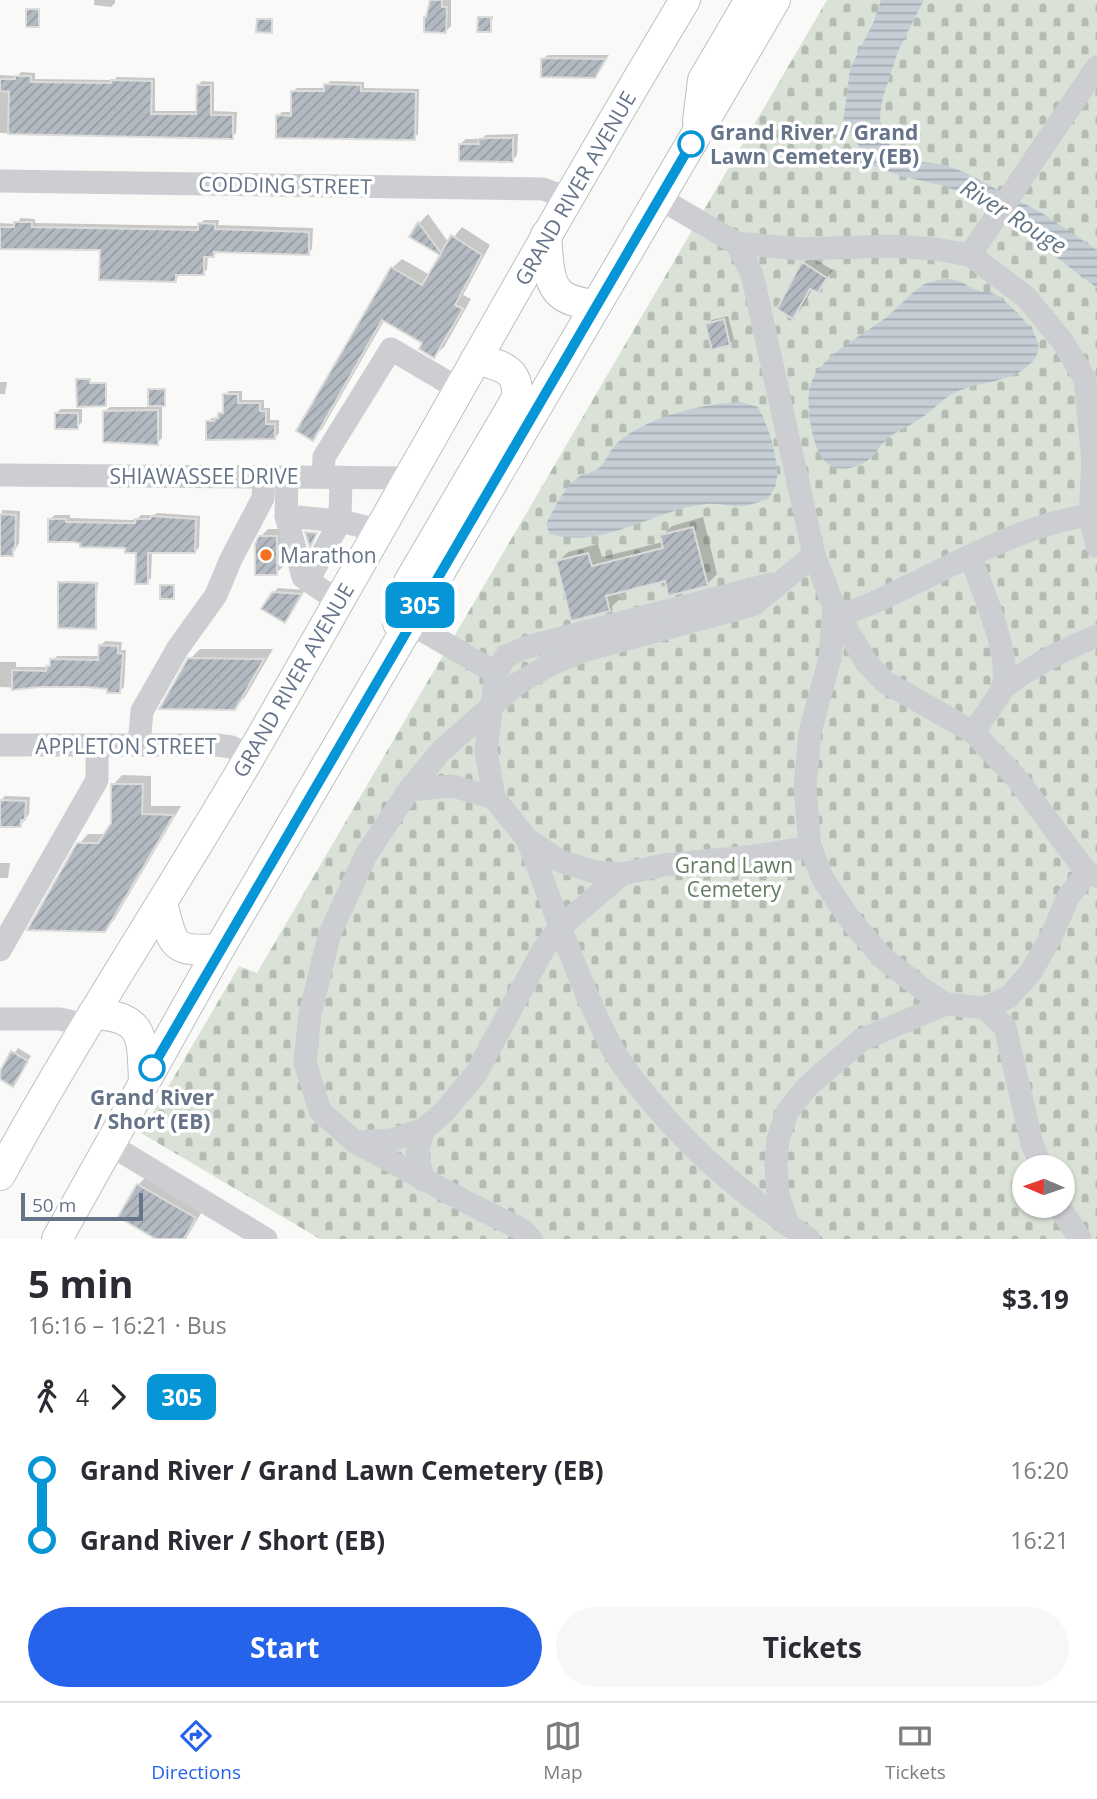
<!DOCTYPE html>
<meta charset="utf-8">
<style>
body{margin:0;font-family:"Open Sans",sans-serif;background:#f7f7f7;color:#2b2b33;height:100vh;display:flex;flex-direction:column;font-size:26px;white-space:nowrap}
*{box-sizing:border-box;margin:0}
p{font-size:23px;color:#7c7c81}
.icon{flex:none;width:38px;height:38px;fill:none;stroke:currentColor;stroke-width:2;stroke-linecap:round;stroke-linejoin:round}
.map{position:relative;height:1239px;overflow:hidden}
.side{display:flex;flex-direction:column;background:#fff;flex:1}
.side>*{flex:none}
.badge{padding:0 14px;border-radius:10px;font-size:24px;line-height:46px}
.needle{width:46px;rotate:272deg}
.tools{position:absolute;left:1012px;top:1155px;display:grid;gap:14px}
.tools a{display:grid;place-items:center;width:63px;height:63px;border-radius:50%;background:#fff;box-shadow:0 2px 5px #0004;font-size:35px}
.scale{position:absolute;left:21px;bottom:18px;width:122px;box-sizing:border-box;padding-left:7px;border:4px solid #66748a;border-top:0;font-size:19px;line-height:24px;white-space:nowrap;color:#66748a;-webkit-text-stroke:5px #fff;paint-order:stroke}
.map>.badge{position:absolute;translate:-50% -50%;box-shadow:0 0 0 4px #fff}
.legs{display:flex;align-items:center;gap:10px;height:77px;padding:0 28px;font-size:23px}
.legs p{margin-inline-start:auto}
.overview{display:flex;align-items:center;justify-content:space-between;height:119px;padding:0 28px}
h1{font-size:38px;font-weight:700;line-height:52px}
.button{display:flex;gap:14px;margin-top:auto;padding:14px 28px}
.button a{flex:1;height:80px;border-radius:42px;background:#2563eb;color:#fff;font-size:28px;font-weight:700;line-height:80px;text-align:center}
.button a+a{background:#f7f7f7;color:#2b2b33}
ul{padding:0 28px;list-style:none}
li{display:flex;align-items:center;gap:24px;height:70px;font-size:26px}
li i{display:grid;place-items:center;width:10px;height:100%;margin:0 9px;background:currentColor}
li i::after{content:'';width:18px;height:18px;margin:-9px;border:5px solid;border-radius:50%;background:#fff}
li p{margin-inline-start:auto}
li:first-child i{background:linear-gradient(#0000 50%,currentColor 0)}
li:last-child i{background:linear-gradient(currentColor 50%,#0000 0)}
.dock{display:flex;justify-content:space-around;align-items:center;height:98px;border-top:2px solid #e1e1e2;background:#fff;font-size:19px;color:#7c7c81}
.dock a{display:grid;justify-items:center;gap:4px}
.dock .active{color:#2563eb}
.map>svg:first-child{display:block}
.cemetery{fill:url(#cemetery-stones);fill-rule:evenodd}
.water{fill:url(#water-rules)}
.shadow{fill:#0003}
.building{fill:url(#building-hatch);stroke:#dbdbd9;stroke-width:2}
.lines{fill:none;stroke-linecap:round;stroke-linejoin:round}
.major-casing{stroke:#bcbfc4;stroke-width:32}
.minor{stroke:#ccced2;stroke-width:23}
.major{stroke:#fff;stroke-width:30}
.line-1-casing{stroke:#fff;stroke-width:16}
.line-1{stroke:#0696d7;stroke-width:10}
.stop-1-dot{fill:#fff;stroke:#0696d7;stroke-width:3.5}
.poi-dot{fill:#f2701e;stroke:#fff;stroke-width:2.5}
.labels{text-anchor:middle;dominant-baseline:central;stroke-width:7;stroke-linejoin:round;paint-order:stroke}
.stop-label{font-size:21px;font-weight:bold;fill:#66748a;stroke:#fff;text-anchor:start}
.street-label{font-size:21px;fill:#66748a;stroke:#fff}
.poi-label{font-size:21px;fill:#66748a;stroke:#fff;text-anchor:start}
.park-label{font-size:21px;fill:#637b61;stroke:#fff}
.water-label{font-size:23px;font-style:italic;fill:#627685;stroke:#fff}
</style>
<div class="map">
<svg width="1097" height="1239" viewBox="0 0 1097 1239">
<defs>
<pattern id="cemetery-stones" width="16" height="16" patternUnits="userSpaceOnUse" patternTransform="scale(1.75)"><rect width="16" height="16" fill="#dae2d7"/><path d="M2 7V4a2 2 0 0 1 4 0v3zM10 15v-3a2 2 0 0 1 4 0v3z" fill="#b5bcb4"/></pattern>
<pattern id="water-rules" width="6" height="5" patternUnits="userSpaceOnUse" patternTransform="scale(1.75)"><rect width="6" height="5" fill="#c5ced5"/><path d="M0 2.5h6" fill="none" stroke="#a4acb3"/></pattern>
<pattern id="building-hatch" width="6" height="6" patternUnits="userSpaceOnUse" patternTransform="scale(1.75)"><rect width="6" height="6" fill="#b4bac1"/><path d="M-1 1l2-2M0 6l6-6M5 7l2-2" fill="none" stroke="#969ca3"/></pattern>
</defs>
<rect width="100%" height="100%" fill="#f9f9f7"/>
<path class="cemetery" d="M827,0H1097V1239H320L141,1133L239,966L257,973ZM1024,1167H1062V1206H1024Z"/>
<g class="water">
<polygon points="881,0 924,0 899,49 883,97 880,114 881,127 893,151 902,159 945,165 964,172 1042,213 1097,250 1097,288 1032,239 1013,220 987,204 944,186 901,176 872,165 843,123 850,69 874,21"/>
<path d="M943,279C963,279 960,283 977,290C982,293 987,291 992,293C1001,296 1010,306 1017,313C1028,323 1046,343 1035,358C1016,385 980,379 954,393C941,400 932,411 920,419C910,426 898,430 888,438C880,445 875,455 867,461C856,468 838,473 827,463C812,452 804,400 811,383C823,354 863,335 887,317C899,307 910,293 923,285C928,282 937,281 943,279Z"/>
<path d="M741,402L758,407C768,423 781,466 776,484C775,489 771,494 768,499C759,502 747,507 736,506C723,505 713,502 699,505C649,513 602,549 550,534L546,524C554,509 565,485 580,476C586,473 595,472 600,467C608,458 612,445 623,438C655,415 702,404 741,402Z"/>
</g>
<g class="shadow">
<polygon points="94,0 115,0 115,3 111,7 94,5"/>
<polygon points="429,0 451,0 451,26 446,31 428,15"/>
<polygon points="481,16 493,16 490,31 479,17"/>
<polygon points="548,55 609,55 594,76 543,59"/>
<polygon points="21,72 35,73 35,79 114,80 117,77 155,78 155,111 198,111 198,85 202,81 214,82 214,111 237,112 236,133 232,137 0,133 0,75 18,76"/>
<polygon points="330,81 364,82 364,88 419,89 418,134 414,138 278,116 282,112 292,112 293,92 297,88 326,88"/>
<polygon points="518,134 517,155 512,161 460,144 466,139 481,139 486,135"/>
<polygon points="428,214 449,243 462,227 490,245 463,295 471,299 444,347 434,356 425,342 385,319 322,429 312,438 392,268 402,259 430,275 442,254 411,236 419,223"/>
<polygon points="21,218 35,219 35,223 199,226 204,220 219,220 218,225 313,228 312,249 308,253 218,251 214,255 208,255 207,269 203,274 180,273 176,280 102,248 0,247 0,223 16,224"/>
<polygon points="810,257 833,270 817,291 813,288 801,309 793,317 802,264"/>
<polygon points="728,316 734,339 729,344 707,325 712,320"/>
<polygon points="80,378 91,378 91,382 107,382 107,403 105,405 78,380"/>
<polygon points="0,382 7,382 5,394 0,394"/>
<polygon points="152,388 166,388 166,402 162,404 162,438 157,443 105,411 110,407 150,407"/>
<polygon points="229,391 242,391 242,400 264,400 264,408 270,408 270,420 279,420 279,433 275,438 208,422 212,418 217,418 225,408 225,395"/>
<polygon points="61,409 82,409 82,422 77,427 56,413"/>
<polygon points="2,510 20,511 19,543 12,555 0,554"/>
<polygon points="157,513 200,516 199,547 195,552 152,551 151,578 147,582 137,551 127,546 82,542 50,519 55,515 70,515 70,518 131,520 137,519 141,515 154,515"/>
<polygon points="703,517 717,574 707,584 666,579 618,591 620,599 609,609 558,562 568,552 598,544 602,557 663,542 662,536 672,526"/>
<polygon points="268,529 284,529 284,566 276,573 260,537"/>
<polygon points="61,581 98,582 95,627 60,583"/>
<polygon points="278,588 305,590 285,621 273,593"/>
<polygon points="105,641 122,642 121,650 126,650 124,687 119,691 109,688 39,685 26,688 0,687 0,662 16,662 16,667 48,667 57,656 100,656 100,646"/>
<polygon points="200,649 273,649 245,697 235,708 190,659"/>
<polygon points="122,775 151,776 151,806 181,806 114,920 104,930 79,844 88,834 106,834 112,823 113,785"/>
<polygon points="5,796 30,797 29,814 20,826 0,825 0,801"/>
<polygon points="0,863 10,863 8,878 0,878"/>
<polygon points="18,1048 31,1056 12,1085 0,1077 0,1074"/>
<polygon points="148,1175 204,1208 186,1239 160,1239 138,1185"/>
</g>
<g class="building">
<polygon points="430,0 442,0 442,7 447,7 446,33 424,32 424,17 426,17"/>
<rect x="26" y="9" width="13" height="18"/>
<polygon points="478,17 491,17 491,32 477,32"/>
<polygon points="257,19 272,19 272,33 256,32"/>
<polygon points="541,59 545,58 606,59 595,78 541,77"/>
<polygon points="15,76 31,76 31,82 111,83 111,80 152,81 151,114 196,114 197,85 211,85 211,115 233,115 233,139 8,134 9,92 0,91 0,79 15,79"/>
<polygon points="324,84 361,85 361,91 416,92 415,140 276,138 276,115 291,116 291,91 324,91"/>
<polygon points="487,138 513,138 513,162 459,161 459,144 479,144 478,139"/>
<polygon points="14,222 32,222 32,227 198,230 198,223 215,224 215,229 309,232 309,255 214,252 214,257 204,257 204,275 176,275 176,282 99,280 100,250 0,249 0,227 14,227"/>
<polygon points="418,222 441,253 451,235 482,255 455,305 463,309 434,358 419,349 422,343 382,320 313,441 296,431 391,267 422,285 440,255 409,237"/>
<polygon points="801,263 804,263 827,278 818,293 810,289 793,319 777,309"/>
<polygon points="724,319 730,345 712,350 705,324"/>
<polygon points="76,379 90,379 90,383 106,383 106,406 77,407"/>
<rect x="148" y="389" width="17" height="17"/>
<polygon points="223,394 238,394 238,403 260,403 260,411 266,411 266,424 275,424 275,439 206,440 206,421 214,421 215,418 218,418 218,413 223,413"/>
<polygon points="158,410 158,445 103,442 103,411"/>
<rect x="55" y="413" width="23" height="16"/>
<polygon points="0,514 16,515 15,549 13,549 13,556 0,556"/>
<polygon points="151,516 196,519 195,553 148,553 148,584 135,584 136,553 125,553 125,548 80,547 80,543 73,542 48,542 48,519 66,519 66,522 125,523 135,523 135,519 150,519"/>
<polygon points="693,527 708,586 668,596 665,581 606,596 610,611 571,621 556,561 588,553 592,566 663,548 660,535"/>
<polygon points="305,532 317,533 310,548"/>
<polygon points="259,536 277,536 277,575 255,575 255,544"/>
<polygon points="58,582 96,583 96,629 58,628"/>
<rect x="160" y="585" width="14" height="14"/>
<polygon points="272,592 302,594 285,623 261,609"/>
<polygon points="99,645 118,646 118,653 123,654 120,693 107,693 107,689 86,687 40,687 12,690 12,670 46,671 47,666 50,666 50,659 98,660"/>
<polygon points="188,658 264,659 235,710 159,709"/>
<polygon points="111,784 143,784 142,814 174,815 105,932 27,930 77,843 98,843 111,823"/>
<polygon points="0,800 26,801 25,820 21,820 21,827 0,827"/>
<polygon points="11,1051 28,1061 13,1087 0,1079 0,1071"/>
<polygon points="137,1184 196,1218 184,1239 156,1239 118,1217"/>
</g>
<g class="lines">
<defs>
<g id="major">
<polyline points="698,121 703,80 750,0"/>
<path d="M546,235C548,253 546,284 562,295C571,302 585,303 595,306"/>
<path d="M398,623L409,582L517,398C519,368 501,366 476,359"/>
<path d="M162,903C173,947 172,952 219,949"/>
<path d="M93,1014C146,1016 142,1039 144,1082"/>
<path d="M0,1175C78,1031 170,894 252,753C397,502 536,248 685,0"/>
<polyline points="57,1239 219,949 775,0"/>
</g>
</defs>
<use href="#major" class="major-casing"/>
<g class="minor">
<polyline points="0,181 543,189 568,198"/>
<polyline points="659,198 736,243 752,274 814,555 834,607 830,658 810,732 805,788 810,847 823,879 851,921 883,958 924,990 946,1004 985,1008 1005,1027 1032,1144 1042,1167"/>
<polyline points="736,243 800,249 892,246 935,249 970,255 1026,297 1063,342 1085,379 1093,462 1090,515 1097,546"/>
<polyline points="970,255 1097,67"/>
<polyline points="0,475 407,478"/>
<polyline points="287,477 286,516 303,577 338,601"/>
<polyline points="323,477 324,457 391,349 459,389"/>
<polyline points="286,516 340,521 378,530"/>
<path d="M970,556C981,587 1015,661 1001,691C994,705 982,719 973,732"/>
<polyline points="308,581 340,521 341,477"/>
<polyline points="771,584 527,647 506,656 496,673 486,750 494,798 527,839 560,861 595,872 622,874 664,865 756,856 810,847"/>
<polyline points="834,607 866,662 885,682 973,732 1018,780 1087,873 1097,876"/>
<path d="M839,616C927,585 996,530 1090,515"/>
<polyline points="410,623 496,673"/>
<path d="M1002,689C1031,666 1062,650 1097,636"/>
<polyline points="0,745 217,745 231,747 250,756"/>
<polyline points="139,745 142,711 178,648 216,595 231,559 263,498 264,477"/>
<polyline points="409,790 453,786 494,798"/>
<path d="M527,839C554,907 576,977 609,1042C621,1066 639,1087 656,1107C703,1162 750,1199 809,1239"/>
<polyline points="0,950 97,780 97,745"/>
<polyline points="985,1008 1009,997 1031,972 1052,935 1068,897 1087,873"/>
<polyline points="0,1019 60,1019 86,1025"/>
<polyline points="355,1142 391,1140 424,1129"/>
<polyline points="109,1144 266,1239"/>
<polyline points="423,1180 417,1151 424,1129 444,1112 475,1075 543,950 559,928 622,874"/>
<polyline points="1059,1206 1080,1239"/>
<polyline points="789,1226 778,1195 776,1165 778,1139 787,1112 807,1087 861,1040 946,1004"/>
<polyline points="531,1239 521,1229 468,1203 355,1142 320,1111 305,1062 310,1014 330,933 366,855 409,790 441,751 517,684 548,666 583,651 753,605 814,555"/>
</g>
<use href="#major" class="major"/>
</g>
<g class="lines">
<defs>
<polyline id="line-1" points="152,1068 691,144"/>
</defs>
<use href="#line-1" class="line-1-casing"/>
<use href="#line-1" class="line-1"/>
</g>
<g class="stop-1-dot">
<circle cx="691" cy="144" r="12"/>
<circle cx="152" cy="1068" r="12"/>
</g>
<circle class="poi-dot" cx="266" cy="555" r="7"/>
<g class="labels">
<g class="stop-label">
<text x="710" y="132">Grand River / Grand<tspan x="710" dy="24">Lawn Cemetery (EB)</tspan></text>
<text x="152" y="1097" text-anchor="middle">Grand River<tspan x="152" dy="24">/ Short (EB)</tspan></text>
</g>
<g class="street-label">
<text transform="translate(285 185) rotate(1)">CODDING STREET</text>
<text transform="translate(575 188) rotate(-60)">GRAND RIVER AVENUE</text>
<text x="204" y="476">SHIAWASSEE DRIVE</text>
<text transform="translate(293 680) rotate(-60)">GRAND RIVER AVENUE</text>
<text x="126" y="746">APPLETON STREET</text>
</g>
<g class="poi-label">
<text x="280" y="555">Marathon</text>
</g>
<g class="park-label">
<text x="734" y="865">Grand Lawn<tspan x="734" dy="24">Cemetery</tspan></text>
</g>
<g class="water-label">
<text transform="translate(1014 216) rotate(32)">River Rouge</text>
</g>
</g>
</svg>
<div class="tools">
<a><svg class="needle" viewBox="-14 -14 28 28"><path d="M0-13l5 13h-10z" fill="#e53935"/><path d="M0 13l5-13h-10z" fill="#7c7c81"/></svg></a>
</div>
<div class="scale">50 m</div>
<b class="badge" style="left:420px;top:605px;background:#0696d7;color:#fff">305</b>
</div>
<section class="side">
<div class="overview"><div><h1>5 min</h1><p>16:16 – 16:21 · Bus</p></div><b>$3.19</b></div>
<div class="legs"><svg class="icon" aria-label="walk" viewBox="0 0 24 24"><circle cx="13" cy="4" r="2"/><path d="M13 8l-2 6 4 7M11 14l-3 7M7 12l3-4h3l4 4"/></svg>4<svg class="icon" aria-label="forward" viewBox="0 0 24 24"><path d="M9 5l7 7-7 7"/></svg><b class="badge" style="background:#0696d7;color:#fff">305</b></div>
<ul>
<li><i style="color:#0696d7"></i><b>Grand River / Grand Lawn Cemetery (EB)</b><p>16:20</p></li>
<li><i style="color:#0696d7"></i><b>Grand River / Short (EB)</b><p>16:21</p></li>
</ul>
<div class="button"><a>Start</a><a>Tickets</a></div>
</section>
<nav class="dock">
<a class="active"><svg class="icon" aria-label="directions" viewBox="0 0 24 24"><path d="M12 3l9 9-9 9-9-9zM9 14v-3h6M13 9l2 2-2 2"/></svg>Directions</a>
<a><svg class="icon" aria-label="map" viewBox="0 0 24 24"><path d="M3 6l6-2 6 2 6-2v14l-6 2-6-2-6 2zM9 4v14M15 6v14"/></svg>Map</a>
<a><svg class="icon" aria-label="tickets" viewBox="0 0 24 24"><path d="M3 7h18v10H3zM15 7v10"/></svg>Tickets</a>
</nav>
